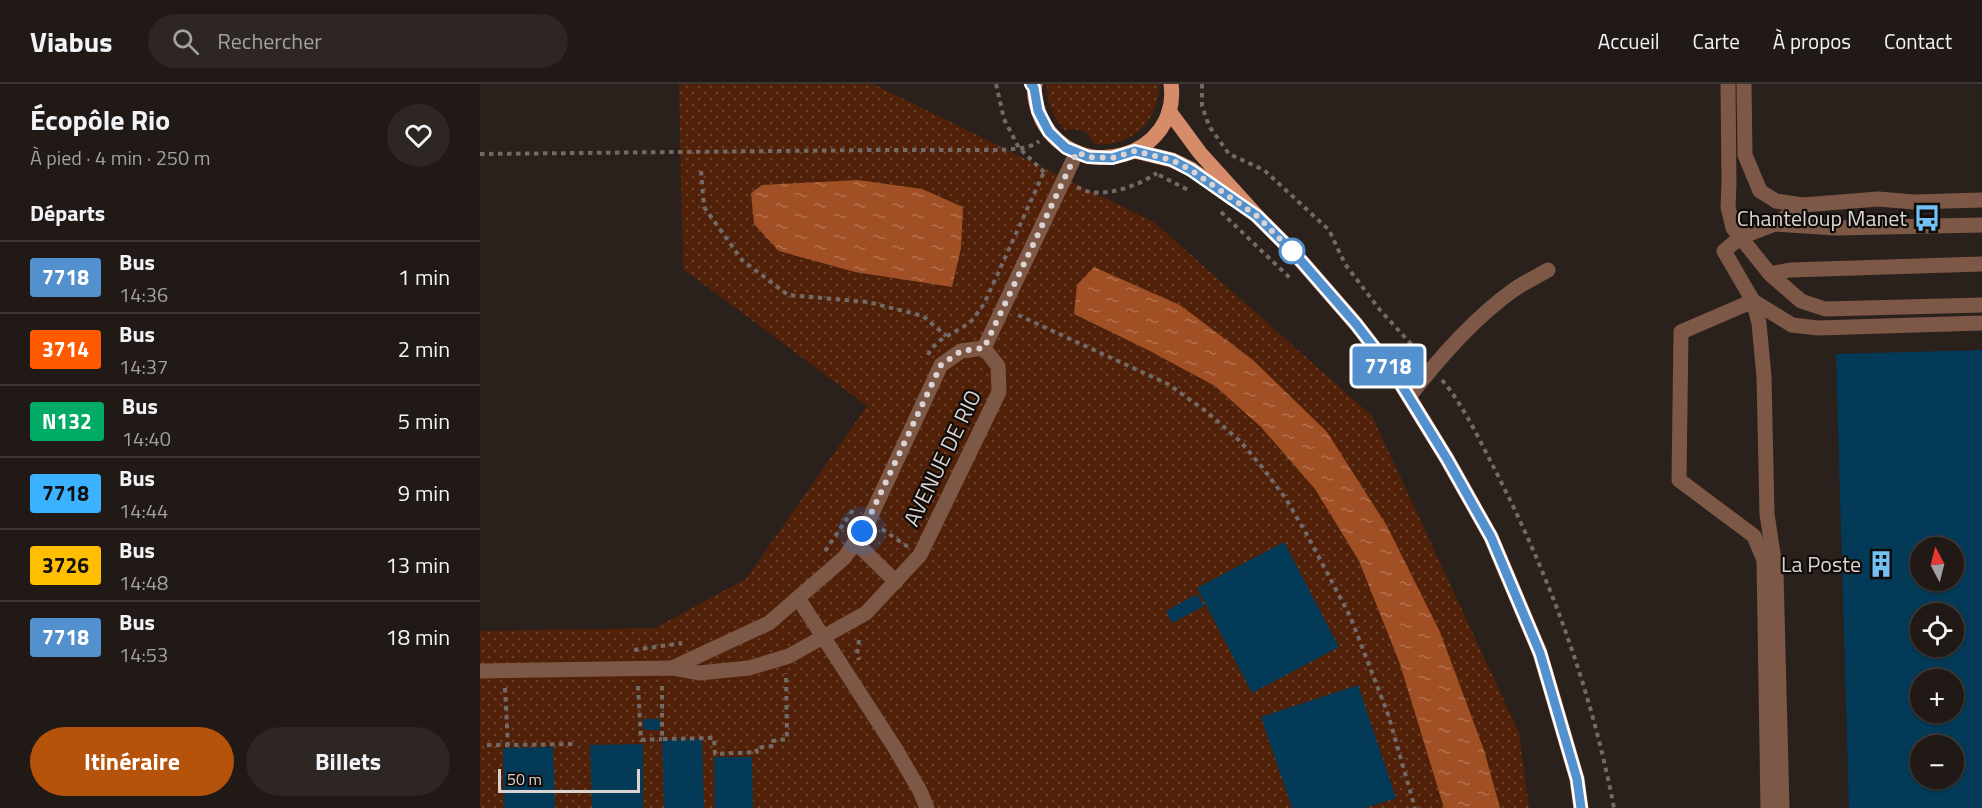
<!DOCTYPE html>
<html lang="fr">
<meta charset="utf-8">
<style>
body{margin:0;font-family:"Titillium Web",sans-serif;background:#2d2623;color:#f1f3f6;height:100vh;display:flex;flex-direction:column;font-size:22px;white-space:nowrap}
*{box-sizing:border-box;margin:0}
p{font-size:20px;color:#a2a0a1}
.icon{flex:none;width:33px;height:33px;fill:none;stroke:currentColor;stroke-width:2;stroke-linecap:round;stroke-linejoin:round}
.map{position:relative;flex:1;overflow:hidden}
.panel{display:flex;flex-direction:column;background:#201916;width:480px}
.panel>*{flex:none}
.badge{padding:0 12px;border-radius:4px;font-size:21px;line-height:39px}
.needle{width:39px;rotate:353deg}
.controls{position:absolute;left:1430px;top:453px;display:grid;gap:12px}
.controls a{display:grid;place-items:center;width:54px;height:54px;border-radius:50%;background:#201916;box-shadow:0 2px 4px #0004,0 0 0 2px #3d3835;font-size:30px}
.scale{position:absolute;left:18px;bottom:15px;width:142px;box-sizing:border-box;padding-left:6px;border:3px solid #dad3d1;border-top:0;font-size:16px;line-height:21px;white-space:nowrap;color:#dad3d1;-webkit-text-stroke:4px #100c0a;paint-order:stroke}
.you{position:absolute;width:30px;height:30px;margin:-15px;border:4px solid #fff;border-radius:50%;background:#1a73e8;box-shadow:0 0 0 9px #1a73e833}
.map>.badge{position:absolute;translate:-50% -50%;box-shadow:0 0 0 3px #fff}
h2{padding:0 30px;font-size:22px;line-height:54px}
.round{display:grid;place-items:center;flex:none;width:63px;height:63px;border-radius:32px;background:#2d2623}
.headline{display:flex;align-items:center;justify-content:space-between;height:102px;padding:0 30px}
h1{font-size:28px;font-weight:700;line-height:45px}
.cta{display:flex;gap:12px;margin-top:auto;padding:12px 30px}
.cta a{flex:1;height:69px;border-radius:36px;background:#b45309;color:#fff;font-size:24px;font-weight:700;line-height:69px;text-align:center}
.cta a+a{background:#2d2623;color:#f1f3f6}
ul{padding:0;list-style:none}
li{display:flex;align-items:center;gap:18px;height:72px;padding:0 30px;border-top:2px solid #3d3835}
li div{flex:1}
li b{display:block;font-size:22px}
li em{font-style:normal}
li .badge{min-width:66px;font-weight:700;text-align:center}
header{display:flex;align-items:center;gap:36px;box-sizing:border-box;height:84px;padding:0 30px;background:#201916;border-bottom:2px solid #3d3835}
header strong{font-size:28px}
nav{display:flex;gap:33px;margin-inline-start:auto;font-size:21px}
.search{width:420px;height:54px;background:#2d2623;display:flex;align-items:center;gap:15px;box-sizing:border-box;padding:0 21px;border-radius:33px;color:#a2a0a1;font-size:22px}
main{display:flex;flex:1;min-height:0}
.map>svg:first-child{display:block}
.grass{fill:url(#grass-dots)}
.water{fill:url(#water-ripples)}
.building{fill:#023a57;fill-rule:evenodd}
.lines{fill:none;stroke-linecap:round;stroke-linejoin:round}
.path{stroke:#726a67;stroke-width:4;stroke-dasharray:4.5 4.5;stroke-linecap:butt}
.minor{stroke:#7d5847;stroke-width:15}
.major{stroke:#d68b69;stroke-width:15}
.line-casing{stroke:#fff;stroke-width:14}
.line{stroke:#5291ce;stroke-width:9}
.walk{stroke:#dad3d1;stroke-width:6;stroke-dasharray:0 10.8}
.stop-dot{fill:#fff;stroke:#5291ce;stroke-width:3}
.labels{text-anchor:middle;dominant-baseline:central;stroke-width:4.5;stroke-linejoin:round;paint-order:stroke}
.poi-label{font-size:22px;fill:#dad3d1;stroke:#100c0a;text-anchor:end}
.street-label{font-size:22px;fill:#dad3d1;stroke:#100c0a}
</style>
<header>
<strong>Viabus</strong>
<div class="search"><svg class="icon" aria-label="search" viewBox="0 0 24 24"><circle cx="10" cy="10" r="6"/><path d="M15 15l6 6"/></svg>Rechercher</div>
<nav><a>Accueil</a><a>Carte</a><a>À propos</a><a>Contact</a></nav>
</header>
<main>
<section class="panel">
<div class="headline"><div><h1>Écopôle Rio</h1><p>À pied · 4 min · 250 m</p></div><a class="round"><svg class="icon" aria-label="heart" viewBox="0 0 24 24"><path d="M12 20l-8-8c-3-5 5-10 8-4 3-6 11-1 8 4z"/></svg></a></div>
<h2>Départs</h2>
<ul>
<li><span class="badge" style="background:#5291ce;color:#fff">7718</span><div><b>Bus</b><p>14:36</p></div><em>1 min</em></li>
<li><span class="badge" style="background:#ff5a00;color:#fff">3714</span><div><b>Bus</b><p>14:37</p></div><em>2 min</em></li>
<li><span class="badge" style="background:#00ab66;color:#fff">N132</span><div><b>Bus</b><p>14:40</p></div><em>5 min</em></li>
<li><span class="badge" style="background:#3bb2ff;color:#111">7718</span><div><b>Bus</b><p>14:44</p></div><em>9 min</em></li>
<li><span class="badge" style="background:#ffbe00;color:#111">3726</span><div><b>Bus</b><p>14:48</p></div><em>13 min</em></li>
<li><span class="badge" style="background:#5291ce;color:#fff">7718</span><div><b>Bus</b><p>14:53</p></div><em>18 min</em></li>
</ul>
<div class="cta"><a>Itinéraire</a><a>Billets</a></div>
</section>
<div class="map">
<svg width="1502" height="724" viewBox="0 0 1502 724">
<defs>
<pattern id="grass-dots" width="8" height="8" patternUnits="userSpaceOnUse" patternTransform="scale(1.5)"><rect width="8" height="8" fill="#502108"/><path d="M2 2h.1M6 6h.1" fill="none" stroke="#69402b" stroke-width="1.8" stroke-linecap="round"/></pattern>
<pattern id="water-ripples" width="26" height="14" patternUnits="userSpaceOnUse" patternTransform="scale(1.5)"><rect width="26" height="14" fill="#a14f25"/><path d="M2 4q2-2 4 0t4 0M15 11q2-2 4 0t4 0" fill="none" stroke="#b2704e"/></pattern>
</defs>
<rect width="100%" height="100%" fill="#2a211d"/>
<g class="grass">
<polygon points="199,0 393,0 674,138 892,332 1039,649 1049,724 0,724 0,547 175,544 266,495 387,322 203,185"/>
<path d="M567,0H679C680,37 651,64 614,60C609,47 599,43 586,47C573,33 566,19 567,0Z"/>
</g>
<g class="water">
<polygon points="378,96 442,105 483,123 481,164 472,203 375,188 299,167 274,140 271,109 282,101"/>
<polygon points="614,183 700,221 773,276 847,348 907,442 960,548 1004,666 1020,724 964,724 920,580 879,477 835,405 781,343 735,302 668,266 594,230 597,201"/>
</g>
<g class="building">
<path d="M1502,266V724H1369L1356,270ZM1440,464H1473V496H1440ZM1440,530H1473V562H1440ZM1440,596H1473V628H1440ZM1440,662H1473V694H1440Z"/>
<polygon points="804,458 859,563 772,609 717,504"/>
<polygon points="717,510 724,522 692,539 686,527"/>
<polygon points="878,601 916,714 885,724 812,724 781,633"/>
<polygon points="163,635 180,635 180,646 164,646"/>
<polygon points="222,655 224,724 184,724 182,656"/>
<polygon points="163,660 163,724 112,724 110,661"/>
<polygon points="73,663 75,724 24,724 23,664"/>
<polygon points="234,673 272,673 273,724 235,724"/>
</g>
<g class="lines">
<g class="path">
<polyline points="516,0 524,35 539,64 565,89"/>
<polyline points="722,0 722,22 729,42 749,70 784,86 849,146 865,180 900,226 942,272"/>
<path d="M0,70L397,66H520C533,65 550,65 559,57"/>
<polyline points="221,87 224,123 262,176 308,211 388,218 443,232 466,252"/>
<polyline points="679,91 710,107"/>
<path d="M597,103C601,105 606,107 610,108C633,111 659,101 677,89"/>
<polyline points="741,128 810,194"/>
<polyline points="538,231 688,300 727,328 761,358 782,383 806,415 826,449 870,532 908,630 935,724"/>
<path d="M448,271C455,255 475,249 489,239C495,234 499,226 504,220L564,88"/>
<path d="M962,296C983,321 998,353 1013,382C1069,490 1111,604 1134,724"/>
<polyline points="402,445 428,463"/>
<polyline points="345,467 373,426"/>
<polyline points="379,556 377,570 379,576"/>
<polyline points="154,566 202,559"/>
<polyline points="158,602 161,656 182,655"/>
<polyline points="182,602 182,655 234,654 235,670 277,668 276,664 294,662 293,657 307,655 306,589"/>
<polyline points="25,604 28,661 93,660"/>
<polyline points="7,661 28,661"/>
</g>
<g class="minor">
<polyline points="1248,0 1249,100 1248,123 1253,144 1290,190 1321,217 1345,225 1502,221"/>
<polyline points="1264,0 1265,71 1280,107 1296,117 1323,121 1398,115 1434,118 1502,116"/>
<polyline points="1295,140 1356,144 1502,141"/>
<polyline points="1290,190 1310,186 1502,180"/>
<polyline points="504,264 597,68"/>
<path d="M929,313C959,274 992,236 1032,207C1043,199 1056,193 1068,186"/>
<polyline points="375,458 416,498"/>
<polyline points="318,514 415,664 440,707 447,724"/>
<polyline points="192,584 289,539 365,473 389,436 461,281 481,267 504,264"/>
<polyline points="0,587 192,584 219,589 269,584 309,572 386,529 440,471 519,308 518,282 504,264"/>
<polyline points="1288,724 1284,476 1274,452 1199,396 1201,248 1273,217 1312,241 1338,244 1502,239"/>
<polyline points="1302,724 1296,489 1287,430 1284,293 1279,239 1273,217 1244,167 1261,153 1295,140 1323,121"/>
</g>
<g class="major">
<path d="M555,0C553,12 557,25 562,36C598,104 701,72 691,0"/>
<polyline points="689,27 720,69 777,132 816,171 876,240 916,292 967,375 1011,453 1060,569 1097,695 1101,724"/>
<polyline points="655,67 692,76 711,85 753,115"/>
</g>
</g>
<g class="lines">
<defs>
<polyline id="line" points="551,0 554,4 558,27 569,48 586,64 608,73 632,74 655,67 692,76 711,86 777,132 816,171 876,240 916,292 967,375 1011,453 1060,569 1097,695 1101,724"/>
</defs>
<use href="#line" class="line-casing"/>
<use href="#line" class="line"/>
<polyline class="walk" points="382,447 388,436 461,281 481,267 504,264 597,68 608,73 632,74 655,67 692,76 711,86 777,132 816,171 812,167"/>
</g>
<defs>
<symbol id="bus-bare" viewBox="-9 -9 18 18"><path d="M-5-6H5V4H4V6H2V4H-2V6H-4V4H-5ZM-3.5-4V0h7V-4ZM-3.5 1.2v1.5H-2V1.2ZM2 1.2v1.5H3.5V1.2Z" fill="#72c1f5" stroke="#100c0a" stroke-width="2.5" paint-order="stroke"/></symbol>
<symbol id="building-bare" viewBox="-9 -9 18 18"><path d="M-4-6H4V6H1V3H-1V6H-4ZM-2.5-4.3h1.7v1.8h-1.7ZM.8-4.3h1.7v1.8H.8ZM-2.5-1h1.7V.8h-1.7ZM.8-1h1.7V.8H.8Z" fill="#72c1f5" stroke="#100c0a" stroke-width="2.5" paint-order="stroke"/></symbol>
</defs>
<g fill-rule="evenodd">
<use href="#bus-bare" x="1428" y="115" width="38" height="38"/>
<use href="#building-bare" x="1382" y="461" width="38" height="38"/>
</g>
<circle class="stop-dot" cx="812" cy="167" r="12"/>
<g class="labels">
<g class="poi-label">
<text x="1427" y="134">Chanteloup Manet</text>
<text x="1381" y="480">La Poste</text>
</g>
<g class="street-label">
<text transform="translate(462 374) rotate(-64)">AVENUE DE RIO</text>
</g>
</g>
</svg>
<div class="controls">
<a><svg class="needle" viewBox="-14 -14 28 28"><path d="M0-13l5 13h-10z" fill="#e53935"/><path d="M0 13l5-13h-10z" fill="#a2a0a1"/></svg></a>
<a><svg class="icon" aria-label="locate" viewBox="0 0 24 24"><circle cx="12" cy="12" r="6"/><path d="M12 2v4M12 18v4M2 12h4M18 12h4"/></svg></a>
<a>+</a>
<a>−</a>
</div>
<div class="scale">50 m</div>
<div class="you" style="left:382px;top:447px"></div>
<b class="badge" style="left:908px;top:282px;background:#5291ce;color:#fff">7718</b>
</div>
</main>
